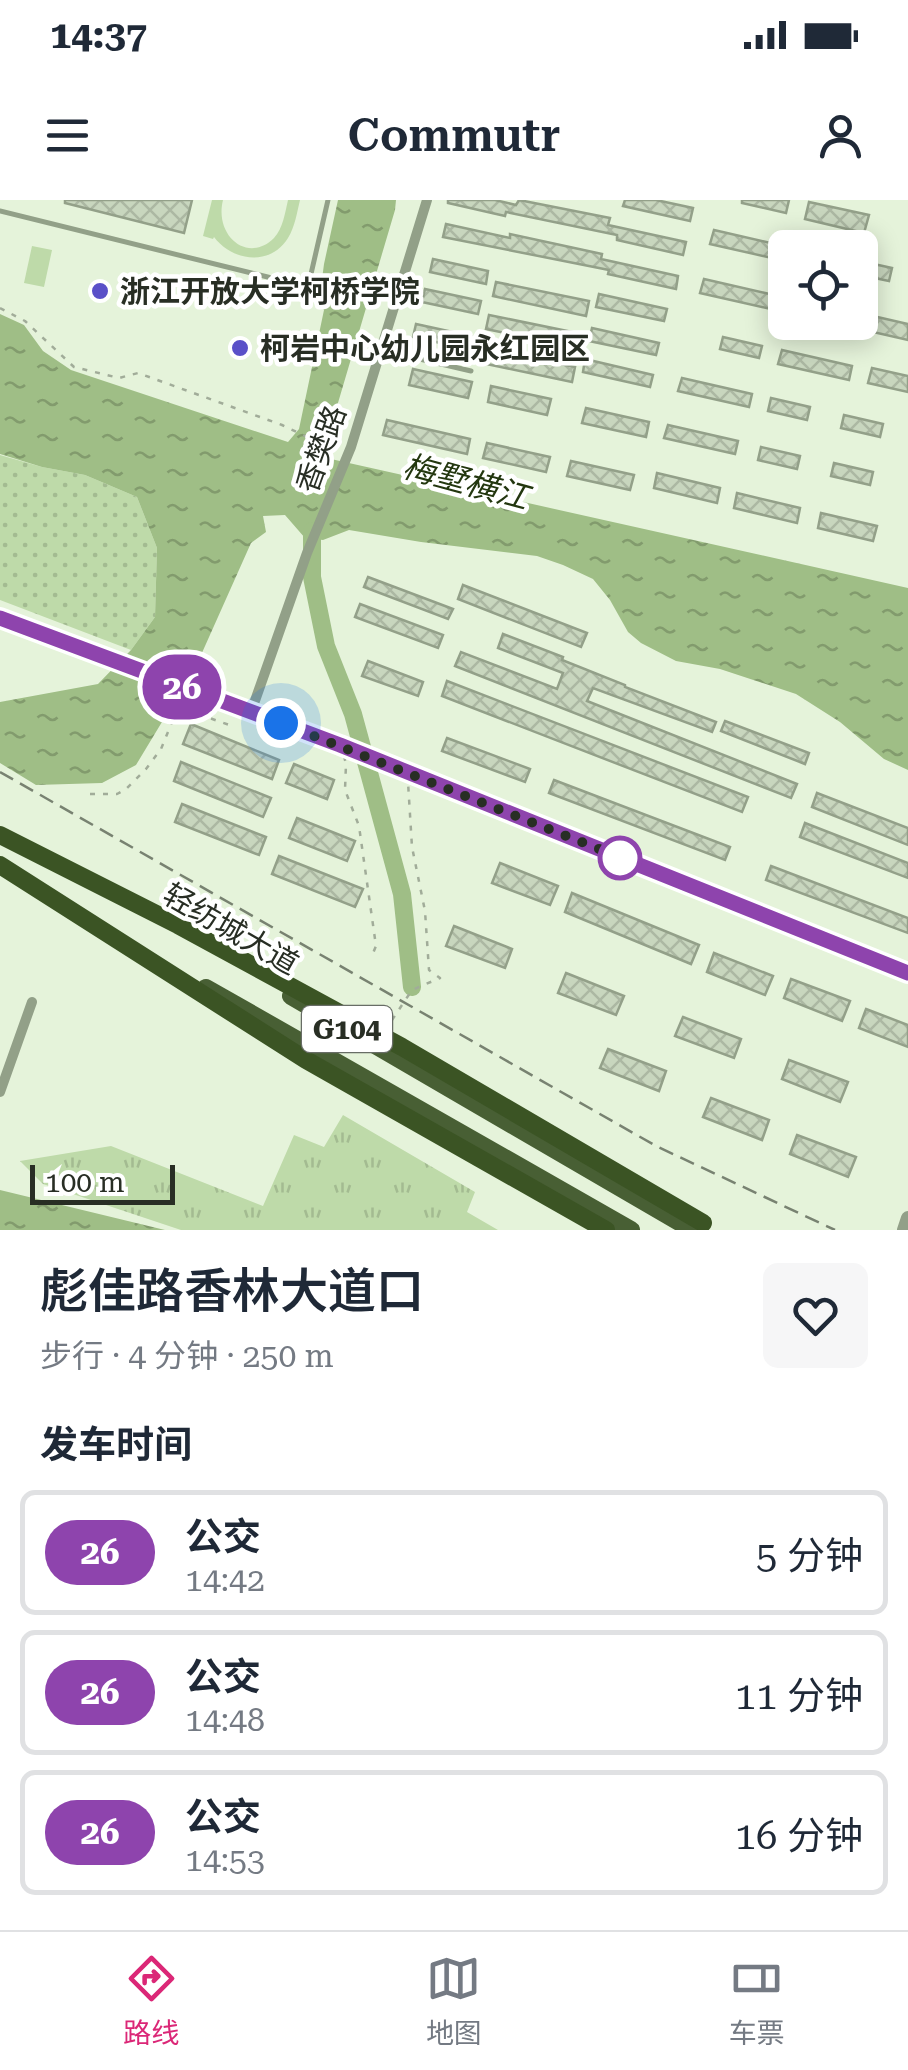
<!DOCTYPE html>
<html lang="zh">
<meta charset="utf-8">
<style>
body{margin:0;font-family:"Roboto Serif","Noto Sans SC",serif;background:#f6f6f7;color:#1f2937;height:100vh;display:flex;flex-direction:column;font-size:38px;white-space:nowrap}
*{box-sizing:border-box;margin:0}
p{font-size:32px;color:#747a83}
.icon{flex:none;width:55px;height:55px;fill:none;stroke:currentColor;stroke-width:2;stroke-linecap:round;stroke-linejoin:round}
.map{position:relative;height:1030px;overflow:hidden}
.details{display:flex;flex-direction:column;background:#fff;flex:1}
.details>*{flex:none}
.badge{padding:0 20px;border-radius:32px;font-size:35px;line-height:65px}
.buttons{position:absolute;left:768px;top:30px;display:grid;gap:20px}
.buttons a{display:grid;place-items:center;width:110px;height:110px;border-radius:15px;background:#fff;box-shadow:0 5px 25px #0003;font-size:50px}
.scale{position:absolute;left:30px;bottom:25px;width:145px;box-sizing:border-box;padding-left:10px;border:5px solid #282e24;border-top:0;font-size:28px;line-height:35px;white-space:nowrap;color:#282e24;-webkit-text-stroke:8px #fff;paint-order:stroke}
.you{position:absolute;width:50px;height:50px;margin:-25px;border:8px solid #fff;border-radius:50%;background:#1a73e8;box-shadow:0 0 0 15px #1a73e833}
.map>.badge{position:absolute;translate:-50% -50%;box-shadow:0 0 0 5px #fff}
h2{padding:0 40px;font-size:38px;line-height:90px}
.round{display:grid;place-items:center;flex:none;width:105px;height:105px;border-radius:15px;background:#f6f6f7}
.overview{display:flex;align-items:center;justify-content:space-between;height:170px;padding:0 40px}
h1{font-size:48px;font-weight:600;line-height:75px}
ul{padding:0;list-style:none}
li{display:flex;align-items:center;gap:30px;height:125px;margin:0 20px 15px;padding:0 20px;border:5px solid #e0e1e3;border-radius:15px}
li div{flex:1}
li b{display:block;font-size:38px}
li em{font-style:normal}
li .badge{min-width:110px;font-weight:700;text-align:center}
.status{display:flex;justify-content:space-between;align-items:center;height:70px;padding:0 50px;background:#fff;direction:ltr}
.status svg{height:28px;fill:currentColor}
header{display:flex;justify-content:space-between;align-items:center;height:130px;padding:0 40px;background:#fff;font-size:45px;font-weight:600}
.tab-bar{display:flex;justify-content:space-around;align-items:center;height:140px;border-top:2px solid #e0e1e3;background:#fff;font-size:28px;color:#747a83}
.tab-bar a{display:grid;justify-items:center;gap:5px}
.tab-bar .current{color:#db2777}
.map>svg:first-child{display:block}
.grass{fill:url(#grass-dots)}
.park{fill:url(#park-tufts)}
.garden{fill:#bedaa9}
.water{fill:url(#water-ripples)}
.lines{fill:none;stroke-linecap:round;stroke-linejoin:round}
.river{stroke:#9fbe86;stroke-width:18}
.building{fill:url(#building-cross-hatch);stroke:#93a089;stroke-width:2.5}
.path{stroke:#a1ac99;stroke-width:2.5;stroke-dasharray:5 8;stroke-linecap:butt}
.service{stroke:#92a088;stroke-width:5}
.minor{stroke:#92a088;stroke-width:10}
.tertiary{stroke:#92a088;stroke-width:14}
.primary{stroke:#485f34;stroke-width:18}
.rail{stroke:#788271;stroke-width:2.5;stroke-dasharray:15 8;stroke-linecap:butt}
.trunk-bridge{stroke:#3b5424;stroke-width:18}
.line-casing{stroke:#fff;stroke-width:22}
.line{stroke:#8e44ad;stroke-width:15}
.walk{stroke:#282e24;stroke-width:10;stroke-dasharray:0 18}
.poi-dot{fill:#5a50c8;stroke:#fff;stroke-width:4}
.stop-dot{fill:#fff;stroke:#8e44ad;stroke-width:5}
.labels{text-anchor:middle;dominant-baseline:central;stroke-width:9;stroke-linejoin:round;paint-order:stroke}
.shield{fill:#fff;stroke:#686d66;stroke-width:2.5}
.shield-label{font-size:28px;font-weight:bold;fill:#282e24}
.poi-label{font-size:30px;font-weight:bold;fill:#282e24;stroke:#fff;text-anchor:start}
.street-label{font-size:30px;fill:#282e24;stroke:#fff}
.water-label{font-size:32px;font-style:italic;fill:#23370f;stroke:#fff}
</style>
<div class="status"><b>14:37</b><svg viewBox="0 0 49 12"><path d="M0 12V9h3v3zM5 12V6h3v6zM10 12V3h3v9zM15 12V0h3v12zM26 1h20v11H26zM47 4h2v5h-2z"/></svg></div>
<header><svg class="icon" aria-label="menu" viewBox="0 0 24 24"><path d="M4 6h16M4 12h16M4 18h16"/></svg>Commutr<svg class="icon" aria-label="person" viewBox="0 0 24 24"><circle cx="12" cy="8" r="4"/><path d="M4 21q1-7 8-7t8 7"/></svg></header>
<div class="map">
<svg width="908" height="1030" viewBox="0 0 908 1030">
<defs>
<pattern id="grass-dots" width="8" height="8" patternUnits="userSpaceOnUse" patternTransform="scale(2.5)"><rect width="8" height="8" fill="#bedaa9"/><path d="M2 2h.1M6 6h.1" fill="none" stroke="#a3bb91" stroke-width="1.8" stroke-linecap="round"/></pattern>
<pattern id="park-tufts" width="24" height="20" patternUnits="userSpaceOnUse" patternTransform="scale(2.5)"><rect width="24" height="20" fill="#bedaa9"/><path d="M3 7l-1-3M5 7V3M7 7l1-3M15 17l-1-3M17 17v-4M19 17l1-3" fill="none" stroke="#a3bb91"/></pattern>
<pattern id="water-ripples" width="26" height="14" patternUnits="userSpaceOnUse" patternTransform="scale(2.5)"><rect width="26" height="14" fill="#9fbe86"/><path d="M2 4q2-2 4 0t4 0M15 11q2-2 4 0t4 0" fill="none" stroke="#829b6d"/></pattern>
<pattern id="building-cross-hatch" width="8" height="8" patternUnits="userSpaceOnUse" patternTransform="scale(2.5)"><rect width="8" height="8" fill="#c8d6be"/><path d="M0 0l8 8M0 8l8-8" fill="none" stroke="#acb8a3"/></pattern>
</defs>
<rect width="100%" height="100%" fill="#e5f3da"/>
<polygon class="grass" points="0,255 42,267 85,275 137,297 157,348 155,417 131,450 0,400"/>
<polygon class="park" points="343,915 475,992 467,1012 498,1030 181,1030 43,984 20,961 111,946 263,1006 294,935 324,947"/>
<g class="garden">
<path d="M212,0H223C214,36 248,64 274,38C283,28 285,13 288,0H300C297,12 295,27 288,38C270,67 232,61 214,37L213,39L203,36Z"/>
<polygon points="32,46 52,50 44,87 24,83"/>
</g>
<g class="water">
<polygon points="338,0 396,0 395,10 322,257 908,388 908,570 884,559 840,522 796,494 720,469 676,461 641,443 628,432 610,400 593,379 563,365 537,356 421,342 349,330 323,340 305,338 285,315 263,316 266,332 251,343 197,464 136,565 102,583 36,585 0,563 0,502 98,484 131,450 155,417 157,348 137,297 85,275 42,267 0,254 0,114 24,125 43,151 71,170 288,242 299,229 324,110 319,102 324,64"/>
<polygon points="0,990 165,1030 0,1030"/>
</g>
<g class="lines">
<polyline class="river" points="312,331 312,377 326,446 353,514 402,694 412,787"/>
</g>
<g class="building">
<polygon points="65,0 192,0 184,33 65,3"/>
<polygon points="448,0 495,0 516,5 519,0 610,18 608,25 686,42 683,55 617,40 617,35 506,12 505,16 448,3"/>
<polygon points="625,0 656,0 693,8 690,21 623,6"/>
<polygon points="742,0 789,0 786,13 742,3"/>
<polygon points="809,2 869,15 864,33 805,19"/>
<polygon points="446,24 510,38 510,34 602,54 601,59 678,76 676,89 608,74 609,70 443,37"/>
<polygon points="714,30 784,46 781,60 710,44"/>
<polygon points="433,59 488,71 486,84 430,72"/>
<polygon points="860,61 892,68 889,81 860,75"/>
<polygon points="704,79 774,95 771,109 700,93"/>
<polygon points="496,82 589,101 586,116 493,96"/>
<polygon points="425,89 481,101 478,114 422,102"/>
<polygon points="599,94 667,109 664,121 596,107"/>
<polygon points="860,113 908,124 908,140 860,129"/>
<polygon points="489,115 582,134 579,148 486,129"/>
<polygon points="416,124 471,136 468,149 413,137"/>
<polygon points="592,128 659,143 656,155 589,141"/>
<polygon points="723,137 762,146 759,158 720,149"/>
<polygon points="480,148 575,167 572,182 477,162"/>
<polygon points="782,150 852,166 849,180 778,164"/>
<polygon points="585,159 653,175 650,187 583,172"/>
<polygon points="872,168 908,176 908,192 868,183"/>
<polygon points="413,169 472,182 468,198 409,185"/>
<polygon points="682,178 752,194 749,207 678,191"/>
<polygon points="491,186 551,199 547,215 488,202"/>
<polygon points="771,198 810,207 807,220 768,211"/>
<polygon points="586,208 649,222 646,237 582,223"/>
<polygon points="844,215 883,224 880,237 841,228"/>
<polygon points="387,220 470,239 467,254 383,235"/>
<polygon points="668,225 738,241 735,254 664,238"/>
<polygon points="487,243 550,257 546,272 483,258"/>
<polygon points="761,247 800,256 797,269 758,260"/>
<polygon points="571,261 634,275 630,290 567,276"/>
<polygon points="834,263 873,272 870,285 831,276"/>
<polygon points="657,273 720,288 717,303 654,288"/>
<polygon points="737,293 800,308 797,323 734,308"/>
<polygon points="821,313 877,326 873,341 818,328"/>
<polygon points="368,377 453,409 448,419 364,387"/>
<polygon points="463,385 587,433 581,447 458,399"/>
<polygon points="360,404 443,435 438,448 355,417"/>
<polygon points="503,434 563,457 562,460 625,485 625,487 716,522 712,532 593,488 587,501 797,584 791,598 455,466 461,452 557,489 563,473 498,448"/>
<polygon points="368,461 423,482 418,496 362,476"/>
<polygon points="447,481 748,597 742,612 442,496"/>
<polygon points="725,521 809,553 805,564 721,531"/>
<polygon points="191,524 279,560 272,579 183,544"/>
<polygon points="447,538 530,569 525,582 442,551"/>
<polygon points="181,562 271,598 263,617 174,581"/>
<polygon points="294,564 334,580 327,599 286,583"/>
<polygon points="554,580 730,647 725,660 549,593"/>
<polygon points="817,593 908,628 908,645 812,607"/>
<polygon points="182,604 266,637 259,655 175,622"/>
<polygon points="297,618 355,641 347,661 289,638"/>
<polygon points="805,623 908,663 908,678 800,637"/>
<polygon points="279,656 363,689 355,707 272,674"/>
<polygon points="500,663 558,686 550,705 492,683"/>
<polygon points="771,666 908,718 908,733 766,680"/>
<polygon points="572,693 699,745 691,764 565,712"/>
<polygon points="454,726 512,749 505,768 446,746"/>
<polygon points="714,753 773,776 765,795 707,772"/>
<polygon points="566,773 624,796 616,815 558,793"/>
<polygon points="791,779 850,801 842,821 784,798"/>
<polygon points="866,809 908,825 908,847 859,828"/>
<polygon points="683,817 741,839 734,858 675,836"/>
<polygon points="608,849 666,871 659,891 600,868"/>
<polygon points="789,860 848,882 840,902 782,879"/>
<polygon points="711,898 769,920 762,940 703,917"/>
<polygon points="797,935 856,957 848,977 790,954"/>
</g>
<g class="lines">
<g class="path">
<polyline points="0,108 25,121 74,167 119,178 138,173 282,225 328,247 339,247"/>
<polyline points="344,556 346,564 345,590 359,626 376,746 371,758"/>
<polyline points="90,594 117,594 126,589 146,569 161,549 177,510 181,508 235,527"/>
<polyline points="392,820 412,790 440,778 429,770 425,711 412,647 408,582"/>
</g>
<g class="service">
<polyline points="0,11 308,87 328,0"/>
<polyline points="381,150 471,171"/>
</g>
<g class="minor">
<polyline points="0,418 340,545 908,773"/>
<polyline points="251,512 307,353 351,247 427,0"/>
<polyline points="0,892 32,802"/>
</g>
<polyline class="tertiary" points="904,1030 908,1018"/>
<g class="primary">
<polyline points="206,788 631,1030"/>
<polyline points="291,796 693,1030"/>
</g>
<polyline class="rail" points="0,572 656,946 835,1030"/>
<g class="trunk-bridge">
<polyline points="0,635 178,725 402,847 703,1023"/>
<polyline points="0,665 306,860 606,1030"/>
</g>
</g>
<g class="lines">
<defs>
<polyline id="line" points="0,418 340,545 908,773"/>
</defs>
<use href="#line" class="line-casing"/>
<use href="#line" class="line"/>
<polyline class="walk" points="281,523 622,658 620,658"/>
</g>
<g class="poi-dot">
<circle cx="100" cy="91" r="10"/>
<circle cx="240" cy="148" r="10"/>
</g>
<circle class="stop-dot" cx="620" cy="658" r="20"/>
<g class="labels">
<rect class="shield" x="302" y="806" width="90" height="46" rx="8"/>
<g class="shield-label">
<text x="347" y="829">G104</text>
</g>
<g class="poi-label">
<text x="120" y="91">浙江开放大学柯桥学院</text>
<text x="260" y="148">柯岩中心幼儿园永红园区</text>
</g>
<g class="street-label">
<text transform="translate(321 249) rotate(-70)">香樊路</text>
<text transform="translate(231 729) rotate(30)">轻纺城大道</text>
</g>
<g class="water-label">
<text transform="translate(466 282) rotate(15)">梅墅横江</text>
</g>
</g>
</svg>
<div class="buttons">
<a><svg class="icon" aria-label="locate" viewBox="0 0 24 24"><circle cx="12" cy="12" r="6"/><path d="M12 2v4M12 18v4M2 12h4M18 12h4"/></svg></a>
</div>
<div class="scale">100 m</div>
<div class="you" style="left:281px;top:523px"></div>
<b class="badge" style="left:182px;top:487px;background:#8e44ad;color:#fff">26</b>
</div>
<section class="details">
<div class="overview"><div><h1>彪佳路香林大道口</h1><p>步行 · 4 分钟 · 250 m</p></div><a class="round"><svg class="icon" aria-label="heart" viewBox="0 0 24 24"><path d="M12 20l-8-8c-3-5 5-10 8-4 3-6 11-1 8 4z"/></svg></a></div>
<h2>发车时间</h2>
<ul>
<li><span class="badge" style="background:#8e44ad;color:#fff">26</span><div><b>公交</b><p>14:42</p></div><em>5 分钟</em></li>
<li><span class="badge" style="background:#8e44ad;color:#fff">26</span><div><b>公交</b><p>14:48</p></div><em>11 分钟</em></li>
<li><span class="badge" style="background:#8e44ad;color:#fff">26</span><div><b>公交</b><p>14:53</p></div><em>16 分钟</em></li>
</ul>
</section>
<nav class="tab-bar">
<a class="current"><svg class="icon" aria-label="directions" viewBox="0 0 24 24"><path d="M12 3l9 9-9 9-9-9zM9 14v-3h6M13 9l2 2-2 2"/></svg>路线</a>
<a><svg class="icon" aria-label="map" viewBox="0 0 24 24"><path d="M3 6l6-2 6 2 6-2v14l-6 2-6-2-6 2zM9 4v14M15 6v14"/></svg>地图</a>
<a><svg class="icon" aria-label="tickets" viewBox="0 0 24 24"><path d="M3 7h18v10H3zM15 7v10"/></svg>车票</a>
</nav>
